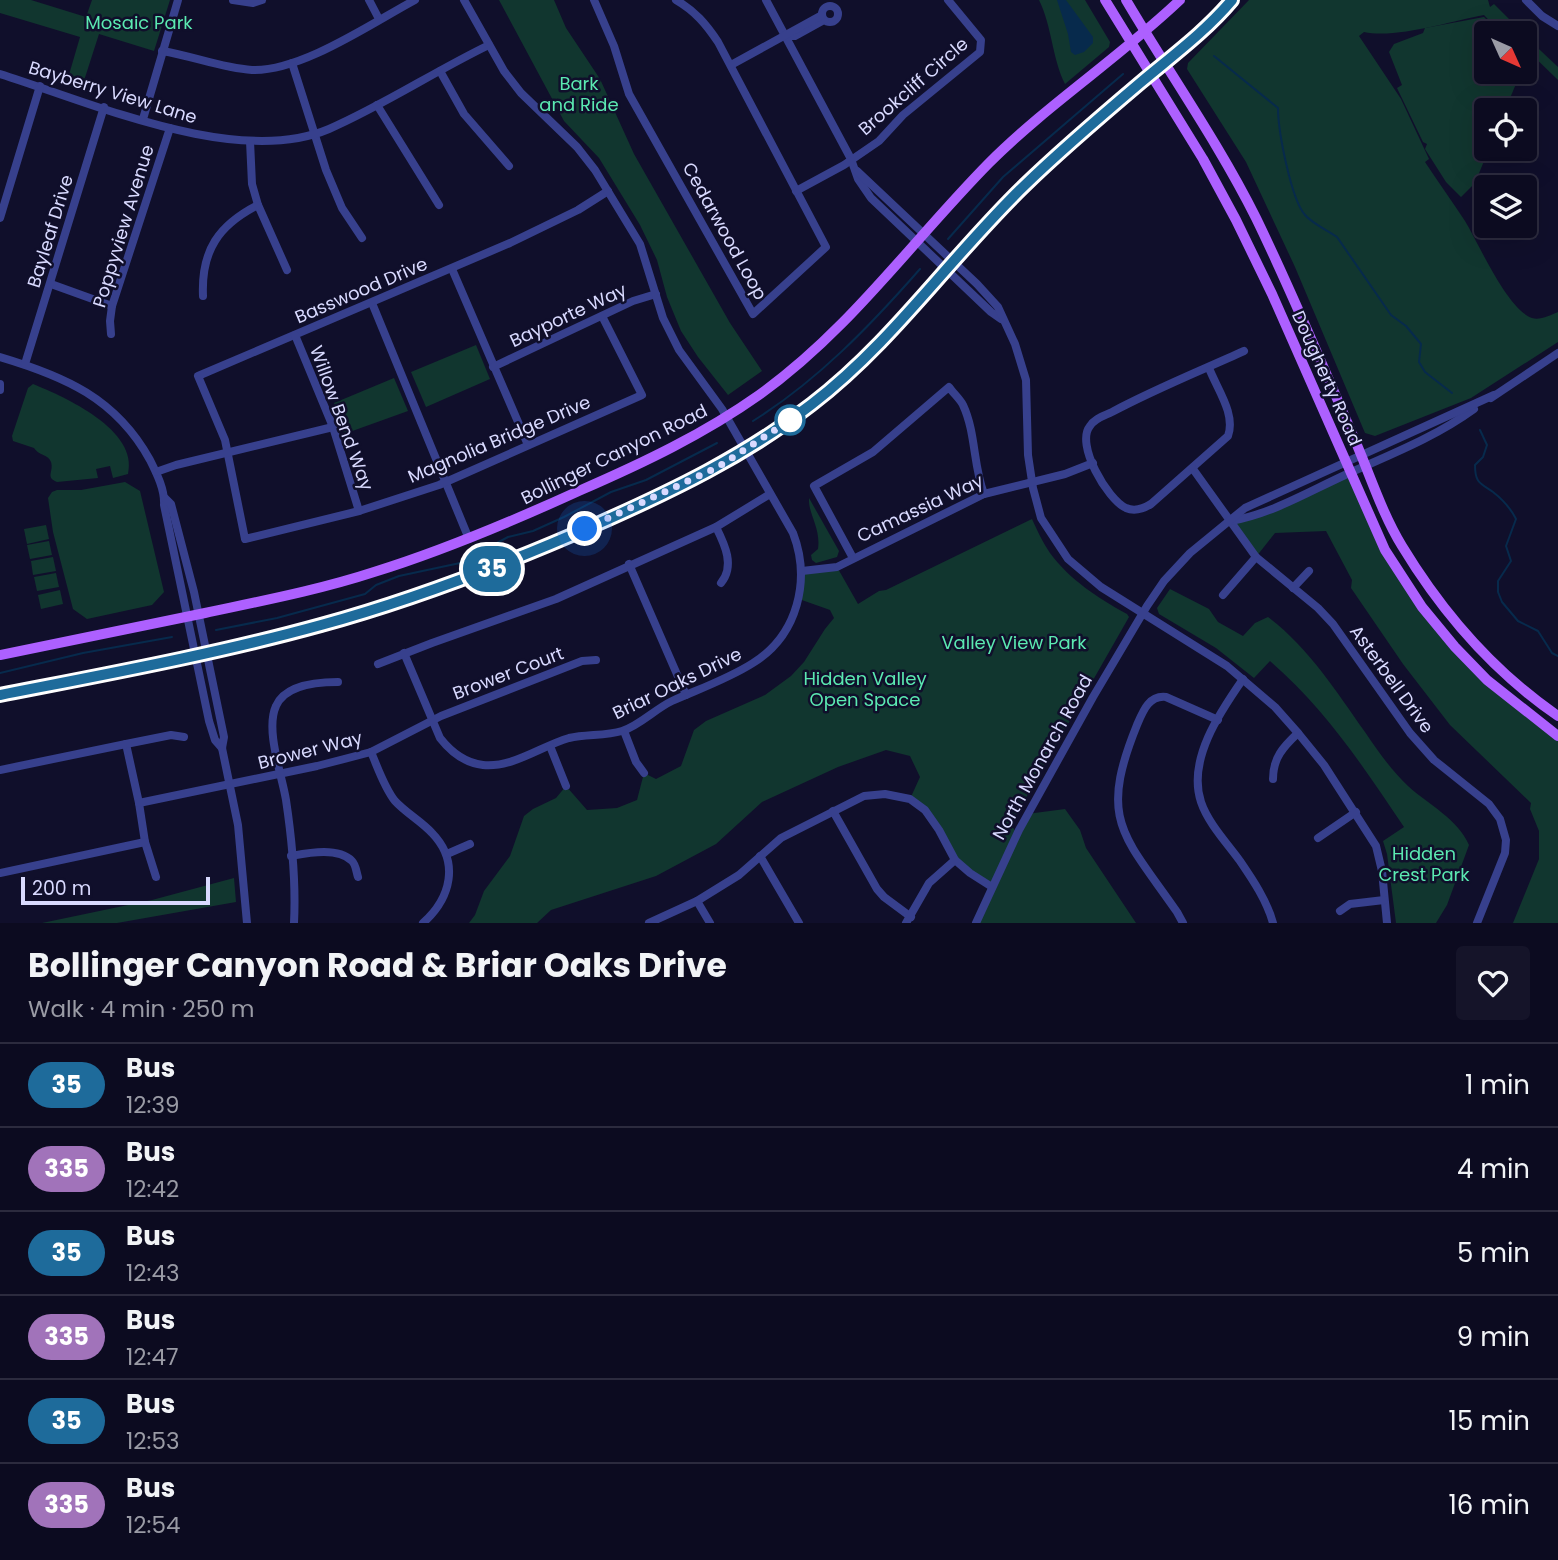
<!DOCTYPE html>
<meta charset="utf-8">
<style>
body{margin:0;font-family:Poppins,sans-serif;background:#151429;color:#f1f3f6;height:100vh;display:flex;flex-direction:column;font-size:26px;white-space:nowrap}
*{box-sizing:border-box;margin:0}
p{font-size:23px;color:#9a9ba5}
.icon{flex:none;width:38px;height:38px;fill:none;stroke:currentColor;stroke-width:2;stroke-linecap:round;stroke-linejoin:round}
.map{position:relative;height:923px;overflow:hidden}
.details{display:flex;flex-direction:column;background:#0c0b20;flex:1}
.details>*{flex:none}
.badge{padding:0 14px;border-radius:23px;font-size:24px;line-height:46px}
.needle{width:46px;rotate:135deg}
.fabs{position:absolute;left:1474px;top:21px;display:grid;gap:14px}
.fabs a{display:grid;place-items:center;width:63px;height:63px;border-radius:7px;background:#0c0b20;box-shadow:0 7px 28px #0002,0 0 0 2px #2c2b3e;font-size:35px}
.scale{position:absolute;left:21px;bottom:18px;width:189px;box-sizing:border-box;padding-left:7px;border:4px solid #d9daff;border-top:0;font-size:19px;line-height:24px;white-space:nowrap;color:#d9daff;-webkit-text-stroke:5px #100f2b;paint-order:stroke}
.you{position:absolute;width:35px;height:35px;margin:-18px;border:5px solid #fff;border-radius:50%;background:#1a73e8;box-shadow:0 0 0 10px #1a73e833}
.map>.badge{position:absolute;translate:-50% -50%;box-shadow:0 0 0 4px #fff}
.round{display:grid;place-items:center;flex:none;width:74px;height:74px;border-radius:7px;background:#151429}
.headline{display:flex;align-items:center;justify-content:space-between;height:119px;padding:0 28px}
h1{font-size:33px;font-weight:700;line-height:52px}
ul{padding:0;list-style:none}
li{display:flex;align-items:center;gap:21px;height:84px;padding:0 28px;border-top:2px solid #2c2b3e}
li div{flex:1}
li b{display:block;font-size:26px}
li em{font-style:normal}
li .badge{min-width:77px;font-weight:700;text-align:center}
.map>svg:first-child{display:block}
.green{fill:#11362f}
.water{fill:#072a4c}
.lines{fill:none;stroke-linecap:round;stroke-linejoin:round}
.stream{stroke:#072a4c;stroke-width:2}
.minor{stroke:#37408d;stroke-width:8}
.major{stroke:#ad60ff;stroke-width:10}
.line-casing{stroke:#fff;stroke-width:16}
.line{stroke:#1e6b9b;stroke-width:10}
.walk{stroke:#d9daff;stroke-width:7;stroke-dasharray:0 12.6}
.stop-dot{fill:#fff;stroke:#1e6b9b;stroke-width:3.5}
.labels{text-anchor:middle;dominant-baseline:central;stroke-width:5;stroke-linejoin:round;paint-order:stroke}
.park-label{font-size:18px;fill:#5be9b1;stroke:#100f2b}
.street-label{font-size:18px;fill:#d9daff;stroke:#100f2b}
</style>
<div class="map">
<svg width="1558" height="923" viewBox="0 0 1558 923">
<rect width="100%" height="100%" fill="#100f2b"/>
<g class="green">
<polygon points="0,0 31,0 86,17 92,0 170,0 154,51 99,34 81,90 66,85 80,37 0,13"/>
<polygon points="499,0 554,0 566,28 600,79 634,154 730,323 762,371 728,395 698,357 681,331 667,297 657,260 640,225 599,158 564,121"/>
<path d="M1039,0H1085L1110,42L1109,47L1065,84C1052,58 1052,26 1039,0Z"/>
<path d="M1249,0H1488L1490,7L1494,4L1523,33H1509L1504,30L1500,32L1484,15C1452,21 1395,39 1364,32L1359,36L1401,99L1429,159L1425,162C1438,182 1452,201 1465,221C1479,244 1507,309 1532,318C1539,321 1551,315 1558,312V342L1471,398L1375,436L1365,433L1295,267L1246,162L1187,69L1188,63Z"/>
<polygon points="1484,17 1500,33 1486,33 1486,72 1521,72 1505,110 1486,110 1486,149 1489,149 1475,183 1461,197 1446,182 1425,149 1427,144 1423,142 1397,88 1402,85 1389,52 1394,44 1423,33 1425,28"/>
<polygon points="1524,35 1558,67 1558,80 1524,47"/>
<polygon points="476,345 490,379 426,407 411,372"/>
<polygon points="394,378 408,411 344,434 334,403"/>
<path d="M33,384C65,397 139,430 128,474L113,478L110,466L96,469L98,478L57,482C45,477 54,472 51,462C49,455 38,455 34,448L13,441L12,436L28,388Z"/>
<polygon points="1351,472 1385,550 1455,647 1558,736 1558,923 1513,923 1539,859 1539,831 1530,809 1531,803 1450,725 1403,664 1351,588 1352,580 1326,531 1275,533 1256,557 1231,521 1256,516"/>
<polygon points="125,482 140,491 164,592 152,605 87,619 73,609 53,532 48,498 52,492 57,490 81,490"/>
<path d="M809,498L839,551L837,557L816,563L812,560L811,555L818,549C821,528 808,514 809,498Z"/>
<path d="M1032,519C1037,530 1043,543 1050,553C1070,580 1098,598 1127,614L1129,617L1011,824L1016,833L1027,814L1065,809L1080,830L1086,848L1136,923H976L992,887L955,860L939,830L910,799L920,777L910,756L886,750L838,767L762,802L716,844L656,876L551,910L537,923H469L475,915L484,891L510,856L524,816L533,809L556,798L566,786L587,810L617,808L637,800L644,773L656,779L681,766L694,730L706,721L765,695L791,676L804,662L825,629L834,618L830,610L799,599L802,571L837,567L858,604L879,591L886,590Z"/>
<polygon points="46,525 49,539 27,544 24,529"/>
<polygon points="49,541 52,555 30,559 27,545"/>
<polygon points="53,557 56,571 33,575 31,561"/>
<polygon points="56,573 59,587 37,591 34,577"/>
<path d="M1170,589L1209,609L1218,622L1243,636L1255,623L1268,617C1308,647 1336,691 1365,732C1378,751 1391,770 1408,786C1430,806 1457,818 1469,845L1447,905L1436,923H1396L1387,854L1383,841L1404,827C1362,765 1327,711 1270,661L1254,678L1216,648L1159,614L1157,608Z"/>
<polygon points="60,590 63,604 41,609 38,595"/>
<polygon points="234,878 236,902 117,923 42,923 152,900"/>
</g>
<polygon class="water" points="1057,0 1066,0 1093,37 1093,43 1084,52 1075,55 1071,52 1068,34"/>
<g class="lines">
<g class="stream">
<path d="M1214,56L1278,108C1278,131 1291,199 1305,215C1313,224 1327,230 1337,237L1391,315L1406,326L1421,344L1419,362L1425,372L1452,393"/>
<polyline points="948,239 1003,177 1123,74"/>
<path d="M753,421C817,381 870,326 920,269"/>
<path d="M1480,430L1487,445L1483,457L1475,465C1475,483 1480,483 1493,492C1502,499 1511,509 1516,519L1506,546L1511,561L1498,581V592L1502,602L1518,621L1538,631L1552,653L1558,656"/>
<polyline points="216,630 277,618 365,594 376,585 399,576 460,563 508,537 533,531 564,517 611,492 646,480 717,443"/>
<polyline points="0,673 83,653 172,637"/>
</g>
<g class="minor">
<polyline points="233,0 253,3 262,0"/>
<polyline points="369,0 379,19"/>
<path d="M594,0L614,46L629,94L753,314L826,247L718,42C706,24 695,11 676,0"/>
<polyline points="766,0 851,159 858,179 871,198 991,312 1001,319"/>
<polyline points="1526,0 1542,16 1558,26"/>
<circle cx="830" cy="14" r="8"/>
<polyline points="786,36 795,36 824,20"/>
<path d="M162,51C193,56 221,68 252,70C301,72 372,23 415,0"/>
<polyline points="292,63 326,170 342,208 362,238"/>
<polyline points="731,65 822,15"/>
<polyline points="440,71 464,114 509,166"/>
<path d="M0,74C90,102 237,168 329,129C384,105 435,71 489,45"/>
<polyline points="377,105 439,205"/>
<polyline points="143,119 178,0"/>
<polyline points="250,141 252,184 258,205 287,270"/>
<polyline points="857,171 977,284 998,307 1015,344 1026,380 1028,455 1033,488 1041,518 1068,559 1101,587 1227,666 1275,707 1298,733 1324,765 1376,846 1382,871 1387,923"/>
<polyline points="796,191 844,165 879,141 903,115 980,52 981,40 948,0"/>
<polyline points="0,218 40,86"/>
<polyline points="452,269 528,445"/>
<polyline points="51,284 112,306"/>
<path d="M203,296C201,250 219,225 258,205"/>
<polyline points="372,303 469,539"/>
<polyline points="602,316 642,395 439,485 359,511 245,539 225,440 198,376 510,243 578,210 608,191"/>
<polyline points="111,334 110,321 112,306 170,128"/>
<polyline points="295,335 333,427 359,511"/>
<path d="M0,357C64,376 116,398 150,460C157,474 165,490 164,505L209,721L215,740L222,748"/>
<polyline points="25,364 104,107"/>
<polyline points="493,367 633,301 656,294"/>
<path d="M1209,368C1217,389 1236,414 1228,436L1151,504C1143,509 1135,512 1126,508C1107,499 1075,444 1090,426C1095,418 1104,416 1112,412C1155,389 1200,371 1244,351"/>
<polyline points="0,384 0,390"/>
<polyline points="1491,398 1558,353"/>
<polyline points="1193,469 1256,557 1318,608 1333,624 1410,733 1434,760 1489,804 1500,819 1506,840 1505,853 1477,923"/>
<polyline points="156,472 176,465 333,427"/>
<polyline points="165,498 171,504 194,592 224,737 222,748 238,825 247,923"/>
<path d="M1231,521C1271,514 1308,492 1345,475C1389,455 1434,438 1474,409"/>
<path d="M716,527C725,545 735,566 721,583"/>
<path d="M853,558L814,486L873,452L949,387C953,393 960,399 963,405C976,433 973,465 984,494"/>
<polyline points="629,564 686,695"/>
<polyline points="802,571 837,567 984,494 1065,474 1093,463"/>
<polyline points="1293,588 1309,571"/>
<polyline points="1223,595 1256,557"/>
<path d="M404,653L440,738C451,752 465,763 483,765C513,768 541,746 569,738C586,734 605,736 622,731C639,726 655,709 672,701C699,689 728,679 753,663C798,635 811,580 793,533L722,409L679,350L663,318L640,244L595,170L577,147L521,93L504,71L464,0"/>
<polyline points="378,664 432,643 556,599 716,527 770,494"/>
<path d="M1243,679C1220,712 1187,760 1201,802C1208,823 1227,843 1240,861C1253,880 1267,901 1273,923"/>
<polyline points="624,731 636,762 644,773"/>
<polyline points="126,744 139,803 145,842 156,877"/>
<polyline points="550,746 566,786"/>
<path d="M371,752C378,768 384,787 395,801C406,813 421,821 432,833C460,862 451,898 423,923"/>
<polyline points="0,770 126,744 171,735 184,737"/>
<path d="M1273,779C1273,758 1283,747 1298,733"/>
<polyline points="139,803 317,766 371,752 441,716 582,661 596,660"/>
<polyline points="833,811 877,889 884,897 911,917"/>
<polyline points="1318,838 1356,812"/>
<polyline points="447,854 470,844"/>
<path d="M291,856C308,853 338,847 352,861C356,865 356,871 358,877"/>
<polyline points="760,856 799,923"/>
<polyline points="0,873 145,842"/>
<polyline points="697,901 710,923"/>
<polyline points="1340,911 1350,904 1384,900"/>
<path d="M294,923C296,883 292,840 286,800C282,775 265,730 276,706C285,685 318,682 338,682"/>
<polyline points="649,923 697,901 739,875 781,838 864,796 885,794 910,799 925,810 939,830 955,860 970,873 992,887"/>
<polyline points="906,923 929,883 955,860"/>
<polyline points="976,923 1019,830 1093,697 1147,606 1164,581 1190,553 1245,508 1494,395"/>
<path d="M1183,923L1177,912C1123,834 1098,821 1137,725C1143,711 1149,695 1166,697L1218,720"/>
</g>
<g class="major">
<polyline points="1105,0 1203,159 1236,220 1272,294 1385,550 1422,607 1455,647 1487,680 1558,736"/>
<path d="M1126,0C1169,73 1218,142 1256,218C1292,292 1324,369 1357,445C1371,478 1383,515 1402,546C1442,612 1494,672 1558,716"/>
<path d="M0,655C68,641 136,627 205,613C261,601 319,590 374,572C445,550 513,521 581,490C643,463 704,434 759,395C849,331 912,241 989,163C1048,104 1119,58 1180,0"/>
<path d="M0,695C107,673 216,654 321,625C418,598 510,562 602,522C676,489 747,454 812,404C891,343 948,259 1020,190C1059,153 1099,117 1140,83C1172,56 1205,31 1232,0"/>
</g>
</g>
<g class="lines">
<defs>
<path id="line" d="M0,695C107,674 216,654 321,625C416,599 506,564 595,525C672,491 745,456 812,404C893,342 952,255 1025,185C1062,149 1101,116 1140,83C1172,56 1205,32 1232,0"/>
</defs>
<use href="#line" class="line-casing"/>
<use href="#line" class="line"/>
<polyline class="walk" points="585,529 718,467 790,420"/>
</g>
<circle class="stop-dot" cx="790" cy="420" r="14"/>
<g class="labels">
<g class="park-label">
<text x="139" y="22">Mosaic Park</text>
<text x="579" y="83">Bark<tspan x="579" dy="21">and Ride</tspan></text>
<text x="1014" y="642">Valley View Park</text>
<text x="865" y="678">Hidden Valley<tspan x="865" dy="21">Open Space</tspan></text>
<text x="1424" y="853">Hidden<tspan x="1424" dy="21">Crest Park</tspan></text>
</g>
<g class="street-label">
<text transform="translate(913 86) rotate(-41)">Brookcliff Circle</text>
<text transform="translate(113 92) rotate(17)">Bayberry View Lane</text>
<text transform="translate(123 226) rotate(-73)">Poppyview Avenue</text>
<text transform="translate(50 231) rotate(-73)">Bayleaf Drive</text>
<text transform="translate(725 231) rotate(61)">Cedarwood Loop</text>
<text transform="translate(361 290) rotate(-23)">Basswood Drive</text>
<text transform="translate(568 315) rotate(-25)">Bayporte Way</text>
<text transform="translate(1327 378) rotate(66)">Dougherty Road</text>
<text transform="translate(342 418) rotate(70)">Willow Bend Way</text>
<text transform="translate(499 439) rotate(-23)">Magnolia Bridge Drive</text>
<text transform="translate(614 454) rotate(-26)">Bollinger Canyon Road</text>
<text transform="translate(920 508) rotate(-25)">Camassia Way</text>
<text transform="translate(508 673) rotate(-21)">Brower Court</text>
<text transform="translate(1392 679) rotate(54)">Asterbell Drive</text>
<text transform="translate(677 683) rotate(-26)">Briar Oaks Drive</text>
<text transform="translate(310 750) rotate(-14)">Brower Way</text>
<text transform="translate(1042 757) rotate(-61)">North Monarch Road</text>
</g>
</g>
</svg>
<div class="fabs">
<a><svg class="needle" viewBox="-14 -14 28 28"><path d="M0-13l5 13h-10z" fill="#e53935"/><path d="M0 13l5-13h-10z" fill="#9a9ba5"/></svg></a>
<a><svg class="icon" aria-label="locate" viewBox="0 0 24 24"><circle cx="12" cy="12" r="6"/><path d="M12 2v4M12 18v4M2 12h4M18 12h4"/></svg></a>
<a><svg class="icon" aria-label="layers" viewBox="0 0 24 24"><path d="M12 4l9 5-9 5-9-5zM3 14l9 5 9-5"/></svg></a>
</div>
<div class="scale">200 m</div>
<div class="you" style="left:585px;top:529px"></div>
<b class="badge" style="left:492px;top:569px;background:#1e6b9b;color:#fff">35</b>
</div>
<section class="details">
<div class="headline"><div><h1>Bollinger Canyon Road &amp; Briar Oaks Drive</h1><p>Walk · 4 min · 250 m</p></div><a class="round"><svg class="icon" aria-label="heart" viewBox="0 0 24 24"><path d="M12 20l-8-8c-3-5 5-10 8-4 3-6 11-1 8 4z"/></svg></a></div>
<ul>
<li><span class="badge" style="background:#1e6b9b;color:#fff">35</span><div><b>Bus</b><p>12:39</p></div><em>1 min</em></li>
<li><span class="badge" style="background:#a173ba;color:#fff">335</span><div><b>Bus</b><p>12:42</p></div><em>4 min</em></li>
<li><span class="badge" style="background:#1e6b9b;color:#fff">35</span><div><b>Bus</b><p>12:43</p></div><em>5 min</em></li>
<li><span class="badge" style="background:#a173ba;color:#fff">335</span><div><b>Bus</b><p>12:47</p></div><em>9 min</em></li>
<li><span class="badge" style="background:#1e6b9b;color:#fff">35</span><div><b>Bus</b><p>12:53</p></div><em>15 min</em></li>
<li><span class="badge" style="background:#a173ba;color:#fff">335</span><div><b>Bus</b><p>12:54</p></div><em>16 min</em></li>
</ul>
</section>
